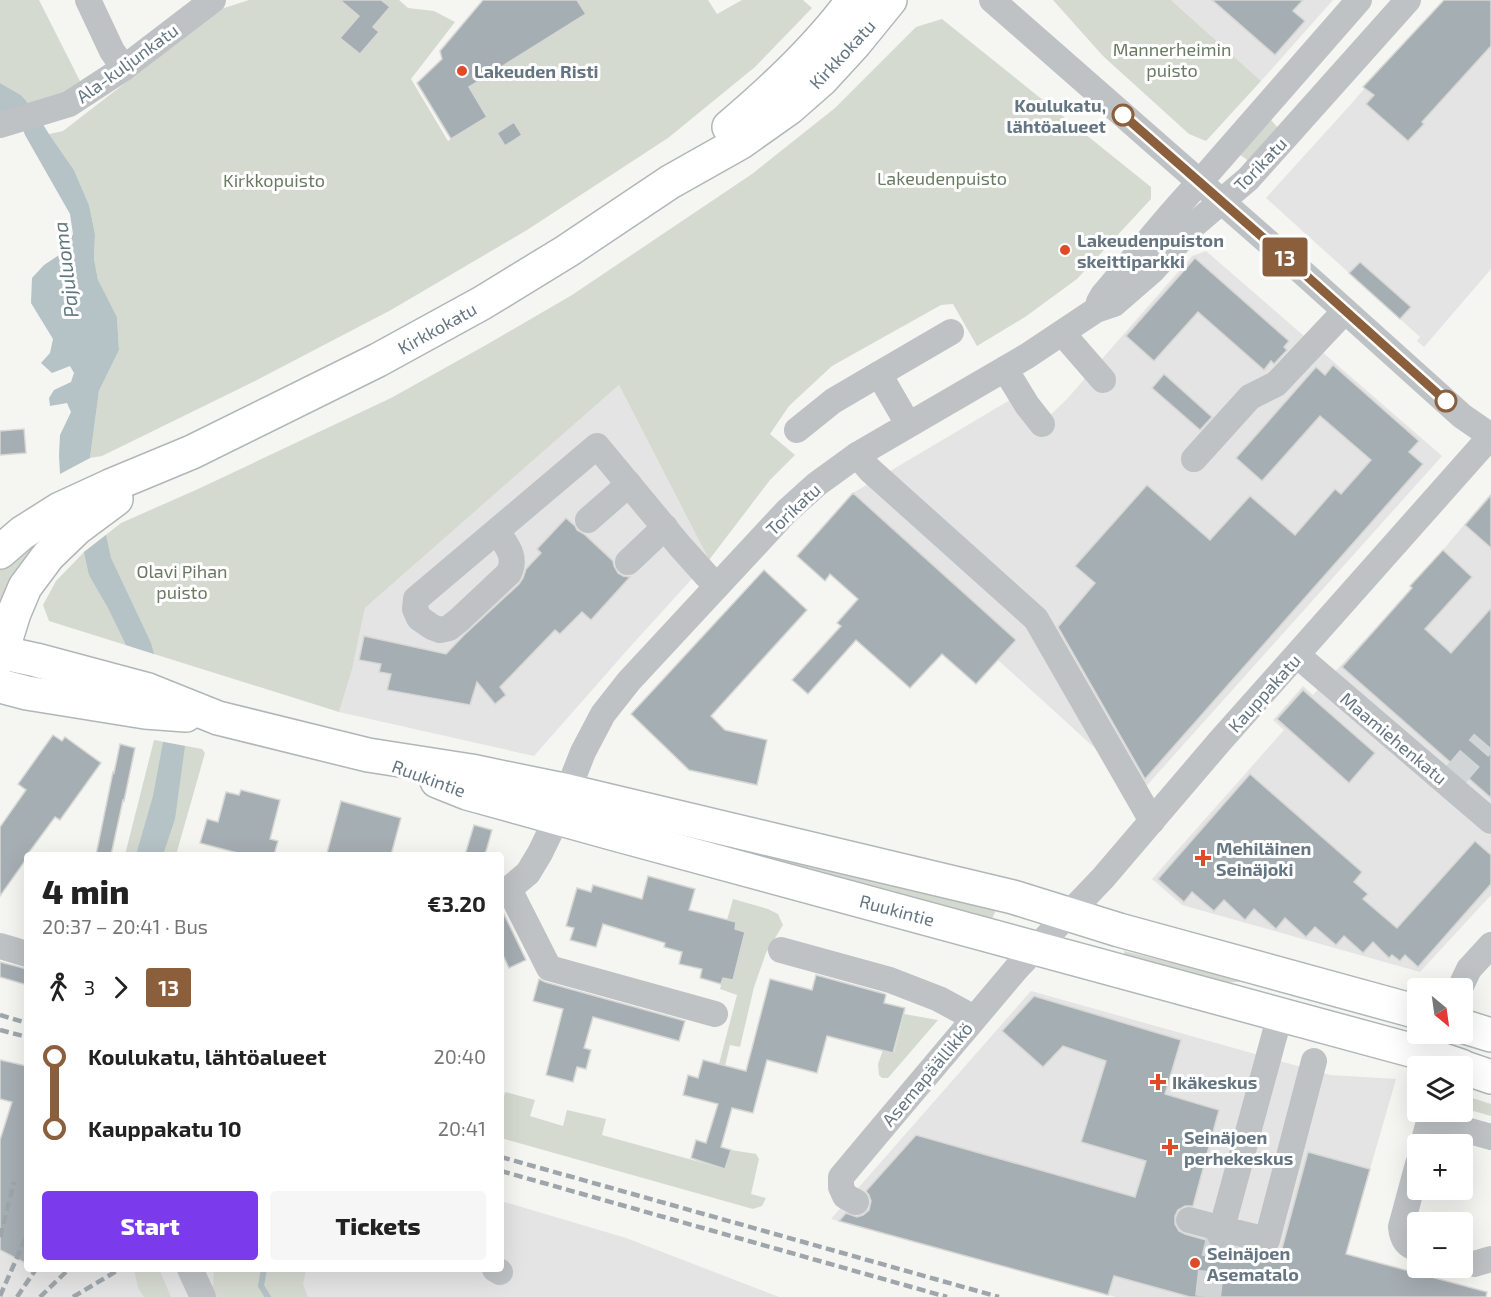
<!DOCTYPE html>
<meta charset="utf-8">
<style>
body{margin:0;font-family:"Exo 2",sans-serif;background:#f6f6f6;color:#222;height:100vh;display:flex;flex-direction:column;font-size:22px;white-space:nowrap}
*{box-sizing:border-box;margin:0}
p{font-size:20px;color:#767676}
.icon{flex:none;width:33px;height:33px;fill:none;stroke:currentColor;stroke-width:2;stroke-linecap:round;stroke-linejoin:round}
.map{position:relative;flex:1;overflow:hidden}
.panel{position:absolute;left:24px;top:852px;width:480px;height:420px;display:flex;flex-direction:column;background:#fff;border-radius:6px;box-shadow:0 6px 24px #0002}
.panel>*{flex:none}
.badge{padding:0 12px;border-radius:4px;font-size:21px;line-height:39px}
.needle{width:39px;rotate:151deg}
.controls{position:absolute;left:1407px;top:978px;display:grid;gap:12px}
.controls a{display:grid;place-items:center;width:66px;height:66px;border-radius:6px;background:#fff;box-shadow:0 6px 24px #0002;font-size:30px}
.map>.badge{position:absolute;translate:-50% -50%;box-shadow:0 0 0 3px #fff}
.legs{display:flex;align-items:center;gap:9px;height:66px;padding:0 18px;font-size:20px}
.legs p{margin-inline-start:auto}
.headline{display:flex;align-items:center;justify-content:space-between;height:102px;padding:0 18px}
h1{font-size:33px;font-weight:800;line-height:45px}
.cta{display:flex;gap:12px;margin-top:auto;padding:12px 18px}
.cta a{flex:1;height:69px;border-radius:6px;background:#7c3aed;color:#fff;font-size:24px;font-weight:800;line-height:69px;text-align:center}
.cta a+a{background:#f6f6f6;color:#222}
ul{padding:0 18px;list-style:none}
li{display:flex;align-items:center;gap:21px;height:72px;font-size:22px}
li i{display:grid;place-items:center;width:9px;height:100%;margin:0 8px;background:currentColor}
li i::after{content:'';width:15px;height:15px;margin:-8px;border:4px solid;border-radius:50%;background:#fff}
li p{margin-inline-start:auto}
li:first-child i{background:linear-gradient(#0000 50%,currentColor 0)}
li:last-child i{background:linear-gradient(currentColor 50%,#0000 0)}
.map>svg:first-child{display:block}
.built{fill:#e3e4e3}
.green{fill:#d5dad1}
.water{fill:#b5c2c6}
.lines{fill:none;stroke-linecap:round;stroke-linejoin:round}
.stream{stroke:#b5c2c6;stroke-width:6}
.building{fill:#a5aeb3;stroke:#d7d7d4;stroke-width:1.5}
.minor-tunnel{stroke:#d1d5d6;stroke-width:26;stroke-dasharray:26 13;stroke-linecap:butt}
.major-casing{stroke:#b1b6b9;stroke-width:36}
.minor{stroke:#bec2c5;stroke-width:26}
.major{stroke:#fff;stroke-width:33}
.rail{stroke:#9fa6ab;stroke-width:4.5;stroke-dasharray:9 4.5;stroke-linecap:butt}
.minor-bridge{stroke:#bec2c5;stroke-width:26}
.line-1-casing{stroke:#fff;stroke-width:14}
.line-1{stroke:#8b5e3c;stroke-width:9}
.poi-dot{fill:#e14a26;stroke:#fff;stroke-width:2}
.stop-1-dot{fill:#fff;stroke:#8b5e3c;stroke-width:3}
.labels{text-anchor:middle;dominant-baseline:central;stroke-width:6;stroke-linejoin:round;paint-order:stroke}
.park-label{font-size:18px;fill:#697a63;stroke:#fff}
.street-label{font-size:18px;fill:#657682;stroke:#fff}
.poi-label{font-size:18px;font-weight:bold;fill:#657682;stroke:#fff;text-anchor:start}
.stop-label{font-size:18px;font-weight:bold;fill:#657682;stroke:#fff;text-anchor:end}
.water-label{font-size:20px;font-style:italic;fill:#60787f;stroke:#fff}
</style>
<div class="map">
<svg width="1491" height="1297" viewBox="0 0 1491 1297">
<rect width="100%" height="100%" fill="#f5f5f2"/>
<g class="built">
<polygon points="1171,0 1333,0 1261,81"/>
<polygon points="1444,0 1491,0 1491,269 1424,347 1417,341 1420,337 1266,198 1352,103 1365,88 1363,87"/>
<polygon points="1206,251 1442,456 1132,802 1097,750 998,660 1016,640 853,493 1020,394 1042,423 1067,399 1192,256"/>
<polygon points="619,385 709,560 629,648 534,756 339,712 352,670 365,608"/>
<polygon points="1491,493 1491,895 1420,972 1182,905 1152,879 1284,730 1273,720 1303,686 1313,695 1389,614"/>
<polygon points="1031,991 1330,1075 1396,1079 1370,1169 1308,1152 1268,1297 1116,1297 831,1219"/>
<polygon points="27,1104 27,1269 501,1269 501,1201 626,1238 779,1297 0,1297 0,1140"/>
</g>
<g class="green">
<polygon points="0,0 39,0 83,87 34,110 21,95 0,83"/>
<polygon points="249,0 399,0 408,8 434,11 455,22 411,79 448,141 487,117 469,87 577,0 708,0 717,14 742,0 803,0 812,8 755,67 668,138 527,230 391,310 253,382 102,456 90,458 99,391 119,350 117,317 98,281 94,259 95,234 89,205 74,170 49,134 63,131 221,9"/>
<polygon points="1053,0 1171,0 1261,81 1206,141 1189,134 1103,56"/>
<polygon points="942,19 1151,187 1151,199 1077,279 1025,317 977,346 953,304 941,305 832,366 789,406 770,434 795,455 770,480 709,560 619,385 365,608 352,670 339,712 49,621 43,605 56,581 84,552 121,523 198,489 391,398 486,345 572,295 752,174 835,108 916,27"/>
<polygon points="1271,120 1280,130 1250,162 1239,154"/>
<polygon points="72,515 1,602 0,602 0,567"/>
<polygon points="154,740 202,749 205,753 176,855 125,855"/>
<polygon points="635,824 997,908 991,921"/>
<polygon points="733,899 768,909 778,914 783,925 766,953 754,987 740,1047 730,1045 725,1066 719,1064 737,995 720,989 723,978 733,980 745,932 735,929 736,922 727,920"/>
<polygon points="1124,951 1227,976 1261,974 1384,1013 1380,1019 1248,981 1224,983 1127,961 1125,959"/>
<polygon points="904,1014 938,1020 888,1078 882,1078 879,1075 878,1064 883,1050 894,1053"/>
<polygon points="505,1092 535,1100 530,1116 563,1126 567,1110 606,1119 602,1135 725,1169 731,1150 756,1154 759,1159 751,1194 766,1198 762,1206 753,1209 501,1138 501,1101 503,1101"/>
<polygon points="1463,1095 1491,1104 1491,1116 1463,1108"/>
<polygon points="134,1269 159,1269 171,1297 144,1297 138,1288"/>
<polygon points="214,1269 306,1269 303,1284 308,1297 217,1297 213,1287"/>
</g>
<g class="water">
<polygon points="0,83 21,95 34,110 49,134 74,170 89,205 95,234 94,259 98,280 117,317 119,350 99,391 90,458 60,474 59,455 60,435 71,412 67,403 50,406 49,398 54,390 71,382 74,373 70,366 52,373 41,363 50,353 53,339 31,303 32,278 44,265 65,251 73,234 70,214 25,135 20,122 0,113"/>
<polygon points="106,535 111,558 151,643 154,654 126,645 108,608 89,575 84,552"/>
<polygon points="163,742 185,746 175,819 163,855 136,855 153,796"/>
</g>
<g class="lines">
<polyline class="stream" points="264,1269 261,1286 268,1297"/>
</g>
<g class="building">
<polygon points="340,0 381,0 390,7 373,27 379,32 360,54 340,38 359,16"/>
<polygon points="483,0 577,0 586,14 469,87 487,117 451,139 417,83 442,59 440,51"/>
<polygon points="1212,0 1303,0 1293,11 1305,21 1275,55"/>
<polygon points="1444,0 1491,0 1491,46 1422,122 1424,124 1408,141 1366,104 1374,95 1363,87"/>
<polygon points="514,122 522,135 505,146 497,133"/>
<polygon points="1195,258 1289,341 1284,347 1287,350 1274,364 1271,361 1264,370 1198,312 1154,361 1126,336"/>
<polygon points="1360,262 1411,307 1400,319 1349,273"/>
<polygon points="1333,365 1419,441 1409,452 1423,464 1145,779 1058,627 1095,583 1075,566 1147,485 1210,540 1250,496 1295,535 1335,489 1341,494 1371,460 1320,416 1262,481 1236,458 1316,367 1325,375"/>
<polygon points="1164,374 1212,417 1200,430 1152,388"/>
<polygon points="24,429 26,453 0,455 0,431"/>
<polygon points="853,493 1016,640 976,684 942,654 910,688 856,640 808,694 792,680 841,626 837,623 858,599 830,574 825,581 797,556"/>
<polygon points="1491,495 1491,548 1465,525"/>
<polygon points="566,518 575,526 577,530 584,534 613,561 614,566 618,573 623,576 630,577 591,620 582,612 560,634 555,630 500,687 506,695 495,704 477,682 470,705 387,690 391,674 379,672 381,664 359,660 364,636 446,654 464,635 519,584 523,578 526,569 541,553 537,549"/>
<polygon points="1443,550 1472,577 1425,629 1451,653 1491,608 1491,798 1342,667 1412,588 1410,586"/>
<polygon points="764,570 807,610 711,716 725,730 767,740 757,785 689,770 631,714"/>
<polygon points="1303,690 1375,753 1349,783 1277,719"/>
<polygon points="53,735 62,741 65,737 101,763 60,820 55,817 27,855 27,858 0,896 0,827 26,790 18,784"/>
<polygon points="120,744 135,748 124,801 123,800 111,855 96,855 113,772 114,773"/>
<polygon points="1250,774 1362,872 1354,882 1368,894 1363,899 1397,928 1475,841 1491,855 1491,884 1418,967 1405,955 1400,961 1392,955 1389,958 1373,942 1363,953 1344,936 1336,945 1315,927 1306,937 1285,918 1276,929 1254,909 1245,920 1224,900 1214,911 1192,892 1184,902 1158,879"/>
<polygon points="241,790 280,800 270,839 278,841 274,855 245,855 200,843 207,819 218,822 226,792 239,795"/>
<polygon points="341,801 401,818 391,855 336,855 327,853"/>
<polygon points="474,825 492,830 485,855 465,855"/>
<polygon points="648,876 695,889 689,910 736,922 735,929 745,932 733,980 723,978 721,984 700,978 702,969 679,964 682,952 664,947 665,943 603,924 596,947 570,940 574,928 566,926 577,888 591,892 593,885 642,899"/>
<polygon points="501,908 526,960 509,968 501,951"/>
<polygon points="0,962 27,969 27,985 0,977"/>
<polygon points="816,975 885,994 886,995 884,1003 905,1008 893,1053 827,1036 817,1073 767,1060 753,1113 732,1108 721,1147 731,1150 725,1169 691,1158 696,1140 706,1143 718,1104 683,1095 688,1075 698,1078 703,1060 746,1071 770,979 812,990"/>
<polygon points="539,979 545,982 685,1021 679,1041 593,1017 584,1048 591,1050 586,1069 577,1067 573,1082 546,1075 563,1009 533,1001"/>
<polygon points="1034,996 1181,1040 1165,1094 1219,1110 1193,1206 1185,1206 1178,1210 1175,1216 1175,1224 1179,1231 1185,1234 1206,1240 1210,1246 1217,1250 1223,1250 1230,1246 1263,1255 1271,1255 1277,1251 1281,1252 1308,1152 1370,1169 1346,1254 1487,1292 1486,1297 1190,1297 1114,1276 1108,1295 839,1221 846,1213 857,1217 863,1215 869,1210 871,1201 869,1195 866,1191 916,1135 1135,1197 1146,1161 1081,1142 1106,1061 1063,1046 1043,1067 1002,1031"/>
<polygon points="0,1060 27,1066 27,1264 0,1250 0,1140 12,1102 0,1099"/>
</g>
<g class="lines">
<g class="minor-tunnel">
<polyline points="1453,778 1484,742"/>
<polyline points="1208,1297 1211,1271 1220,1235"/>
</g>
<defs>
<g id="major">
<path d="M729,127C774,89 818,48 853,0"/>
<polyline points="0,552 22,533 60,509 110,486 192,452 378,360 482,303 567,251 670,182 741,142 789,108 821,80 855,43 890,0"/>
<polyline points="0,652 36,660 148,690 218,718 368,755 471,771 568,791 1013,897 1119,930 1418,1012"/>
<polyline points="0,658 14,613 25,587 48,556 77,528 116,499"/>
<polyline points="0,686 27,693 145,712 186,715"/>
<polyline points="437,781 467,793 615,834 1429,1055 1461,1066"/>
<polyline points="1462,1026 1491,1035"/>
<polyline points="1462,1067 1491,1077"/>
</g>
</defs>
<use href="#major" class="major-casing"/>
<g class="minor">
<polyline points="88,0 112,51 124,68"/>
<polyline points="992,0 1301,271 1462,416 1491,436"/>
<polyline points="0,125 69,104 124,68 213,0"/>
<path d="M1099,302L1103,295C1135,258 1165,218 1199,183L1359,0"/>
<polyline points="1063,334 1103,380"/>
<polyline points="1005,369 1027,405 1042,424"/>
<polyline points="879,374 951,332"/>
<polyline points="797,430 833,401 879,374 908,424"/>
<polyline points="857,455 870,470 1036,619 1152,821"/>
<polyline points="1194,459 1250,397 1276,384 1345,311"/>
<polyline points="588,520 629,484"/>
<path d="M497,531C506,545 517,556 509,573L459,620L449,628L440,630L432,627L419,618L415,609L416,599L597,446L680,546L706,575L717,586"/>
<polyline points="628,562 665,527"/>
<polyline points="1297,655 1491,821"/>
<polyline points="509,889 549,968 715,1014"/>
<polyline points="501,893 509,889 528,873 540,853 557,818 583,752 603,714 629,681 786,512 817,484 857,455 1027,356 1096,310 1114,304 1152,271 1195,224 1248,179 1408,0"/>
<polyline points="0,946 27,954"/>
<polyline points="781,950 890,980 939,999 974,1018"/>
<polyline points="1460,988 1469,969 1491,945"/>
<polyline points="1428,1066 1429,1055 1439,1034"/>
<polyline points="1430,1118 1445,1124 1491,1137"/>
<polyline points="1423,1144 1430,1118 1429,1112"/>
<path d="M1418,1164L1401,1227C1402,1239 1406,1246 1418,1249"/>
<polyline points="856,1202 845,1196 841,1187 841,1177 877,1134 1017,968 1103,878 1220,741 1491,436"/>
<polyline points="1238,1233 1267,1240 1314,1061"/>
<polyline points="1220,1235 1280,1015"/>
<polyline points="1462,1261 1474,1264 1491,1259"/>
<polyline points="190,1269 203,1297"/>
<polyline points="495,1269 500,1272"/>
</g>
<use href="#major" class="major"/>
<g class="rail">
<polyline points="0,1015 27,1023"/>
<polyline points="0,1030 27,1037"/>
<polyline points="501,1157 999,1297"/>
<polyline points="501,1171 947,1297"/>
<polyline points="0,1237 14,1182"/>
<polyline points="0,1296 27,1235"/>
<polyline points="17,1297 36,1269"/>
<polyline points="40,1297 69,1269"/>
<polyline points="73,1297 120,1269"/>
</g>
<polyline class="minor-bridge" points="1189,1220 1238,1233"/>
</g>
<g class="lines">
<defs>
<polyline id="line-1" points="1123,115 1301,271 1446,401"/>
</defs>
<use href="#line-1" class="line-1-casing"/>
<use href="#line-1" class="line-1"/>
</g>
<g class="poi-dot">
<circle cx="462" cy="71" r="6"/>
<circle cx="1065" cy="250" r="6"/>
<path d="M1200 849h6v6h6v6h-6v6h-6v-6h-6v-6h6z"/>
<path d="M1155 1073h6v6h6v6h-6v6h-6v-6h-6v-6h6z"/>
<path d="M1167 1138h6v6h6v6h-6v6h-6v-6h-6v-6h6z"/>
<circle cx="1195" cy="1263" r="6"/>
</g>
<g class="stop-1-dot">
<circle cx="1123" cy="115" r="10"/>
<circle cx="1446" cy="401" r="10"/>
</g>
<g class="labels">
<g class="park-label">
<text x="1172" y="49">Mannerheimin<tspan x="1172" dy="21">puisto</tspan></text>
<text x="942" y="178">Lakeudenpuisto</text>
<text x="274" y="180">Kirkkopuisto</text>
<text x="182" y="571">Olavi Pihan<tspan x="182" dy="21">puisto</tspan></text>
</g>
<g class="street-label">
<text transform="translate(842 54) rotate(-47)">Kirkkokatu</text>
<text transform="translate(127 63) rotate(-36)">Ala-kuljunkatu</text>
<text transform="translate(1260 164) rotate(-46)">Torikatu</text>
<text transform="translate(437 328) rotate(-29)">Kirkkokatu</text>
<text transform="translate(793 509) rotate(-43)">Torikatu</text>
<text transform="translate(1264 693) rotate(-48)">Kauppakatu</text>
<text transform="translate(1394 738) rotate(40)">Maamiehenkatu</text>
<text transform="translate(429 778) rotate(20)">Ruukintie</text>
<text transform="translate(897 910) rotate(15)">Ruukintie</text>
<text transform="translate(927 1074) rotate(-50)">Asemapäällikkö</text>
</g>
<g class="poi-label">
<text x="474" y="71">Lakeuden Risti</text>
<text x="1077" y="240">Lakeudenpuiston<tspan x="1077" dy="21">skeittiparkki</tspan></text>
<text x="1216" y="848">Mehiläinen<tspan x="1216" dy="21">Seinäjoki</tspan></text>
<text x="1172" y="1082">Ikäkeskus</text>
<text x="1184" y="1137">Seinäjoen<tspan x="1184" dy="21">perhekeskus</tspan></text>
<text x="1207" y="1253">Seinäjoen<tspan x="1207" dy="21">Asematalo</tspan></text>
</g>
<g class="stop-label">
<text x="1106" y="105">Koulukatu,<tspan x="1106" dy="21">lähtöalueet</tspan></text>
</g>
<g class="water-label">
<text transform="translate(65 270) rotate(-97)">Pajuluoma</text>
</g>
</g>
</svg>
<div class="controls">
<a><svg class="needle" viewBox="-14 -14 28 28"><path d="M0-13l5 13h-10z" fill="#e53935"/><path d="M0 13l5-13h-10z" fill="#767676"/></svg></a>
<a><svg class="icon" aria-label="layers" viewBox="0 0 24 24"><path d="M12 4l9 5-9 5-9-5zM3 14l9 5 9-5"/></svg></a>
<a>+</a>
<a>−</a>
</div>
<b class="badge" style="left:1285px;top:257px;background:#8b5e3c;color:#fff">13</b>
<section class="panel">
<div class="headline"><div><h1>4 min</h1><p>20:37 – 20:41 · Bus</p></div><b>€3.20</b></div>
<div class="legs"><svg class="icon" aria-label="walk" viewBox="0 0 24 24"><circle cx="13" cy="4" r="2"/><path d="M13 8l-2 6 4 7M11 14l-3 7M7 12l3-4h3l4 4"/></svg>3<svg class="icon" aria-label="forward" viewBox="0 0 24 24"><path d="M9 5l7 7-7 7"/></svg><b class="badge" style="background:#8b5e3c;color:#fff">13</b></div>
<ul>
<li><i style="color:#8b5e3c"></i><b>Koulukatu, lähtöalueet</b><p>20:40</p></li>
<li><i style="color:#8b5e3c"></i><b>Kauppakatu 10</b><p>20:41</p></li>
</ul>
<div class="cta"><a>Start</a><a>Tickets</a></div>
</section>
</div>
